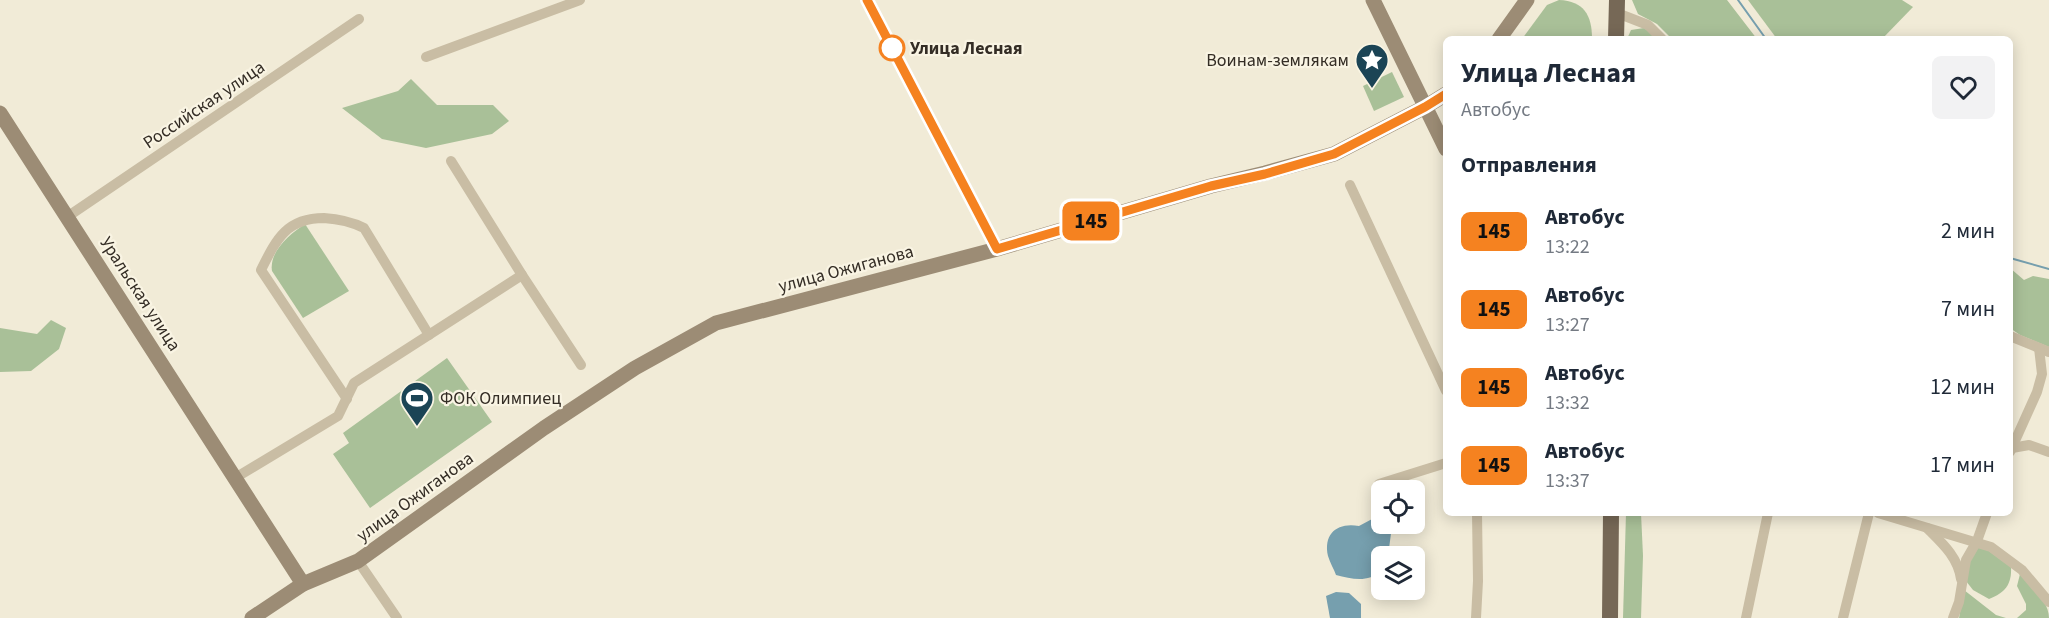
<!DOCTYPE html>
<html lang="ru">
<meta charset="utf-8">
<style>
body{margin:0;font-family:"Source Sans 3",sans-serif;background:#f2f2f3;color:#1f2937;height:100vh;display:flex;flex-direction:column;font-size:22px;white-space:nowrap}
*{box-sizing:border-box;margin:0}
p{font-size:20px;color:#747a83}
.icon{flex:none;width:33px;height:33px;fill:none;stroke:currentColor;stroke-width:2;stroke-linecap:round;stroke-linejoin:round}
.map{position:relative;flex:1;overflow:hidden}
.side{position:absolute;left:1443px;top:36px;width:570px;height:480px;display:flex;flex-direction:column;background:#fff;border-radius:9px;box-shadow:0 3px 15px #0003}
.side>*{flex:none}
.badge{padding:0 12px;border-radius:9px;font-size:21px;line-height:39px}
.tools{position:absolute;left:1371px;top:480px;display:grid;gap:12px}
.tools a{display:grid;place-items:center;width:54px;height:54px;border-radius:9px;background:#fff;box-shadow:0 3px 15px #0003;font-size:30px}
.map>.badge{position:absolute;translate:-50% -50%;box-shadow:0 0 0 3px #fff}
h2{padding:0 18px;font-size:22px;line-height:54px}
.round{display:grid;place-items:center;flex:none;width:63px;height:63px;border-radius:9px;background:#f2f2f3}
.head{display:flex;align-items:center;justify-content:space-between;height:102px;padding:0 18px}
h1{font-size:28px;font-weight:700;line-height:45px}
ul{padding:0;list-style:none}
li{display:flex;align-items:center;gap:18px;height:78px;padding:0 18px}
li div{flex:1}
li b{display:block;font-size:22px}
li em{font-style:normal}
li .badge{min-width:66px;font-weight:700;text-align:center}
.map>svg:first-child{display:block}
.green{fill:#a9c098}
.water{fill:#769fae}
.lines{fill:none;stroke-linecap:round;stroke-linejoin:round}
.stream{stroke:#769fae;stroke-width:2}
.street{stroke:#c9bda4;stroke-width:10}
.secondary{stroke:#9c8c75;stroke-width:15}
.primary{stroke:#766856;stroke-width:16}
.line-casing{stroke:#fff;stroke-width:14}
.line{stroke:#f58220;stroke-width:9}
.stop-dot{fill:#fff;stroke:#f58220;stroke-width:3}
.labels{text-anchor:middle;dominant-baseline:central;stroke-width:4.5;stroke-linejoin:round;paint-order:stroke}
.stop-label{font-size:18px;font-weight:bold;fill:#342d25;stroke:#f9f4e3;text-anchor:start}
.poi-label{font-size:18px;fill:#342d25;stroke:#f9f4e3;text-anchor:end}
.street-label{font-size:18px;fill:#342d25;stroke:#f9f4e3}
</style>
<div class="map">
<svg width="2049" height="618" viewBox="0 0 2049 618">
<rect width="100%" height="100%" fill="#f1ebd7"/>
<g class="green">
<path d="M1559,0C1584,1 1592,15 1592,39H1522L1547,5Z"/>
<polygon points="1632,0 1727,0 1757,39 1672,39 1657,24 1638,14"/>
<polygon points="1748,0 1902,0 1913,7 1882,39 1777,39"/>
<polygon points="1644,28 1659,39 1627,39 1631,30"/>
<polygon points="1392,72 1404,97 1374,111 1363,86"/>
<polygon points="411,79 437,105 493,105 509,121 492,134 426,148 382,139 342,108 398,91"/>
<path d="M305,224L349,291L303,318L272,271C269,251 290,234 305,224Z"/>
<polygon points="2010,268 2024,280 2033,276 2049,279 2049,347 2020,335 2010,328"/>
<polygon points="51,320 66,328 59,349 31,371 0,372 0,328 37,334"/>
<polygon points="447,358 492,422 370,508 333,454 349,443 343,433"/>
<polygon points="1626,513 1641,513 1643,556 1641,618 1623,618"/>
<path d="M1977,546L1985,548L2011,567C2012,584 2005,593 1989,599L1973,590L1966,581L1967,568Z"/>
<path d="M2020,574C2031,586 2049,601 2049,618H2017L2026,610V604L2017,586Z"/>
<polygon points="1964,590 1996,615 2006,618 1959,618"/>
</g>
<g class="water">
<path d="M1374,518L1381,519L1382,524H1390L1392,526L1388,556H1382L1381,571C1368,583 1352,579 1336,575C1334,569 1330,563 1328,556C1323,533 1338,522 1359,526Z"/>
<polygon points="1336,592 1349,593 1361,604 1361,618 1330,618 1326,596"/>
</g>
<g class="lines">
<g class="stream">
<polyline points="1738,0 1766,39"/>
<polyline points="2010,258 2049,269"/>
</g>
<g class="street">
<polyline points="867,0 997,249"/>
<polyline points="1617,13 1648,25 1662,39"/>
<polyline points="426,57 580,0"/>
<polyline points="451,161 522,275 581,365"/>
<polyline points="1350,185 1446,391"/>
<polyline points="67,217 359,19"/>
<polyline points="2010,336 2049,352"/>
<path d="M347,399L261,270C276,240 286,218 324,218C339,219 350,221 364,228L429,335"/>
<polyline points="2012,448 2029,445 2049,452"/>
<polyline points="2010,452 2037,392 2042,374 2039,348"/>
<polyline points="235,478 338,416 354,383 522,275"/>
<polyline points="1379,484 1446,463"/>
<polyline points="1878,513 1991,547 2022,570 2049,602"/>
<path d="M1927,528C1942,543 1958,557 1961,579"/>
<polyline points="358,561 397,618"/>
<polyline points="1476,618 1478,581 1477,513"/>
<polyline points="1746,618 1768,513"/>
<polyline points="1843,618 1869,513"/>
<polyline points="1953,618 1959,602 1966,560 1977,541 1987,513"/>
</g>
<g class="secondary">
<polyline points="1373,0 1446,149"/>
<polyline points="1499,39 1527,0"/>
<polyline points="0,113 303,584"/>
<polyline points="252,618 303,584 358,561 544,428 635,368 716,323 997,249 1211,186 1265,173 1334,154 1425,107 1446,94"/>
</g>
<g class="primary">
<polyline points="1616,39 1617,0"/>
<polyline points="1610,618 1611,513"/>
</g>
</g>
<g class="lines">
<defs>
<polyline id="line" points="867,0 997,249 1211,186 1265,174 1334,154 1425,107 1446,94"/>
</defs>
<use href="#line" class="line-casing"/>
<use href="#line" class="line"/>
</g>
<defs>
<symbol id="sight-pin" viewBox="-11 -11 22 30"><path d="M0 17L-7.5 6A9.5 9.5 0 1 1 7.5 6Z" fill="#1b4455" stroke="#f9f4e3"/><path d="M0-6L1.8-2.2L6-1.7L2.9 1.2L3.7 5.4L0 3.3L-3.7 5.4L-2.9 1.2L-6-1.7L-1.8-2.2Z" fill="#fff"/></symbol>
<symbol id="stadium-pin" viewBox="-11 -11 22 30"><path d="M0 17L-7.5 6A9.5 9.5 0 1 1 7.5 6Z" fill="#1b4455" stroke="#f9f4e3"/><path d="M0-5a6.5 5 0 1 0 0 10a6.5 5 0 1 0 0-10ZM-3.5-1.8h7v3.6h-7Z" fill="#fff"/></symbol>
</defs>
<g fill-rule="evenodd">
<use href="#sight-pin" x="1353" y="41" width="38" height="52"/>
<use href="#stadium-pin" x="398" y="379" width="38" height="52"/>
</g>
<circle class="stop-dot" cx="892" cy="48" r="12"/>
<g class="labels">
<g class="stop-label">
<text x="910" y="48">Улица Лесная</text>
</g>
<g class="poi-label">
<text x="1349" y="60">Воинам-землякам</text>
<text x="440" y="398" text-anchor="start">ФОК Олимпиец</text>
</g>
<g class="street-label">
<text transform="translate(204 105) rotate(-34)">Российская улица</text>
<text transform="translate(846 269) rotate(-15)">улица Ожиганова</text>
<text transform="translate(140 294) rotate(57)">Уральская улица</text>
<text transform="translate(415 497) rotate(-36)">улица Ожиганова</text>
</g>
</g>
</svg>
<div class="tools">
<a><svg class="icon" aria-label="locate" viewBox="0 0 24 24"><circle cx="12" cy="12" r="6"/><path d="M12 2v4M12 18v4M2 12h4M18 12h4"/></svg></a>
<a><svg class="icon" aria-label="layers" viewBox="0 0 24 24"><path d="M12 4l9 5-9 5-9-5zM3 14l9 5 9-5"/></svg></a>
</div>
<b class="badge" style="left:1091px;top:221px;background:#f58220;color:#111">145</b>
<section class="side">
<div class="head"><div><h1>Улица Лесная</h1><p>Автобус</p></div><a class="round"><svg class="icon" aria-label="heart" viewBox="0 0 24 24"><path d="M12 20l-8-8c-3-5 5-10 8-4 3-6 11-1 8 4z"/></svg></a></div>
<h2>Отправления</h2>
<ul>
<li><span class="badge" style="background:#f58220;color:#111">145</span><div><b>Автобус</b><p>13:22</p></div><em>2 мин</em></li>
<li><span class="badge" style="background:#f58220;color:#111">145</span><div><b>Автобус</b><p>13:27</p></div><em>7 мин</em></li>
<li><span class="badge" style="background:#f58220;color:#111">145</span><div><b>Автобус</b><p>13:32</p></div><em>12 мин</em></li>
<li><span class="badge" style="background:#f58220;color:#111">145</span><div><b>Автобус</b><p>13:37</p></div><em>17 мин</em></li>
</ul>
</section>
</div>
